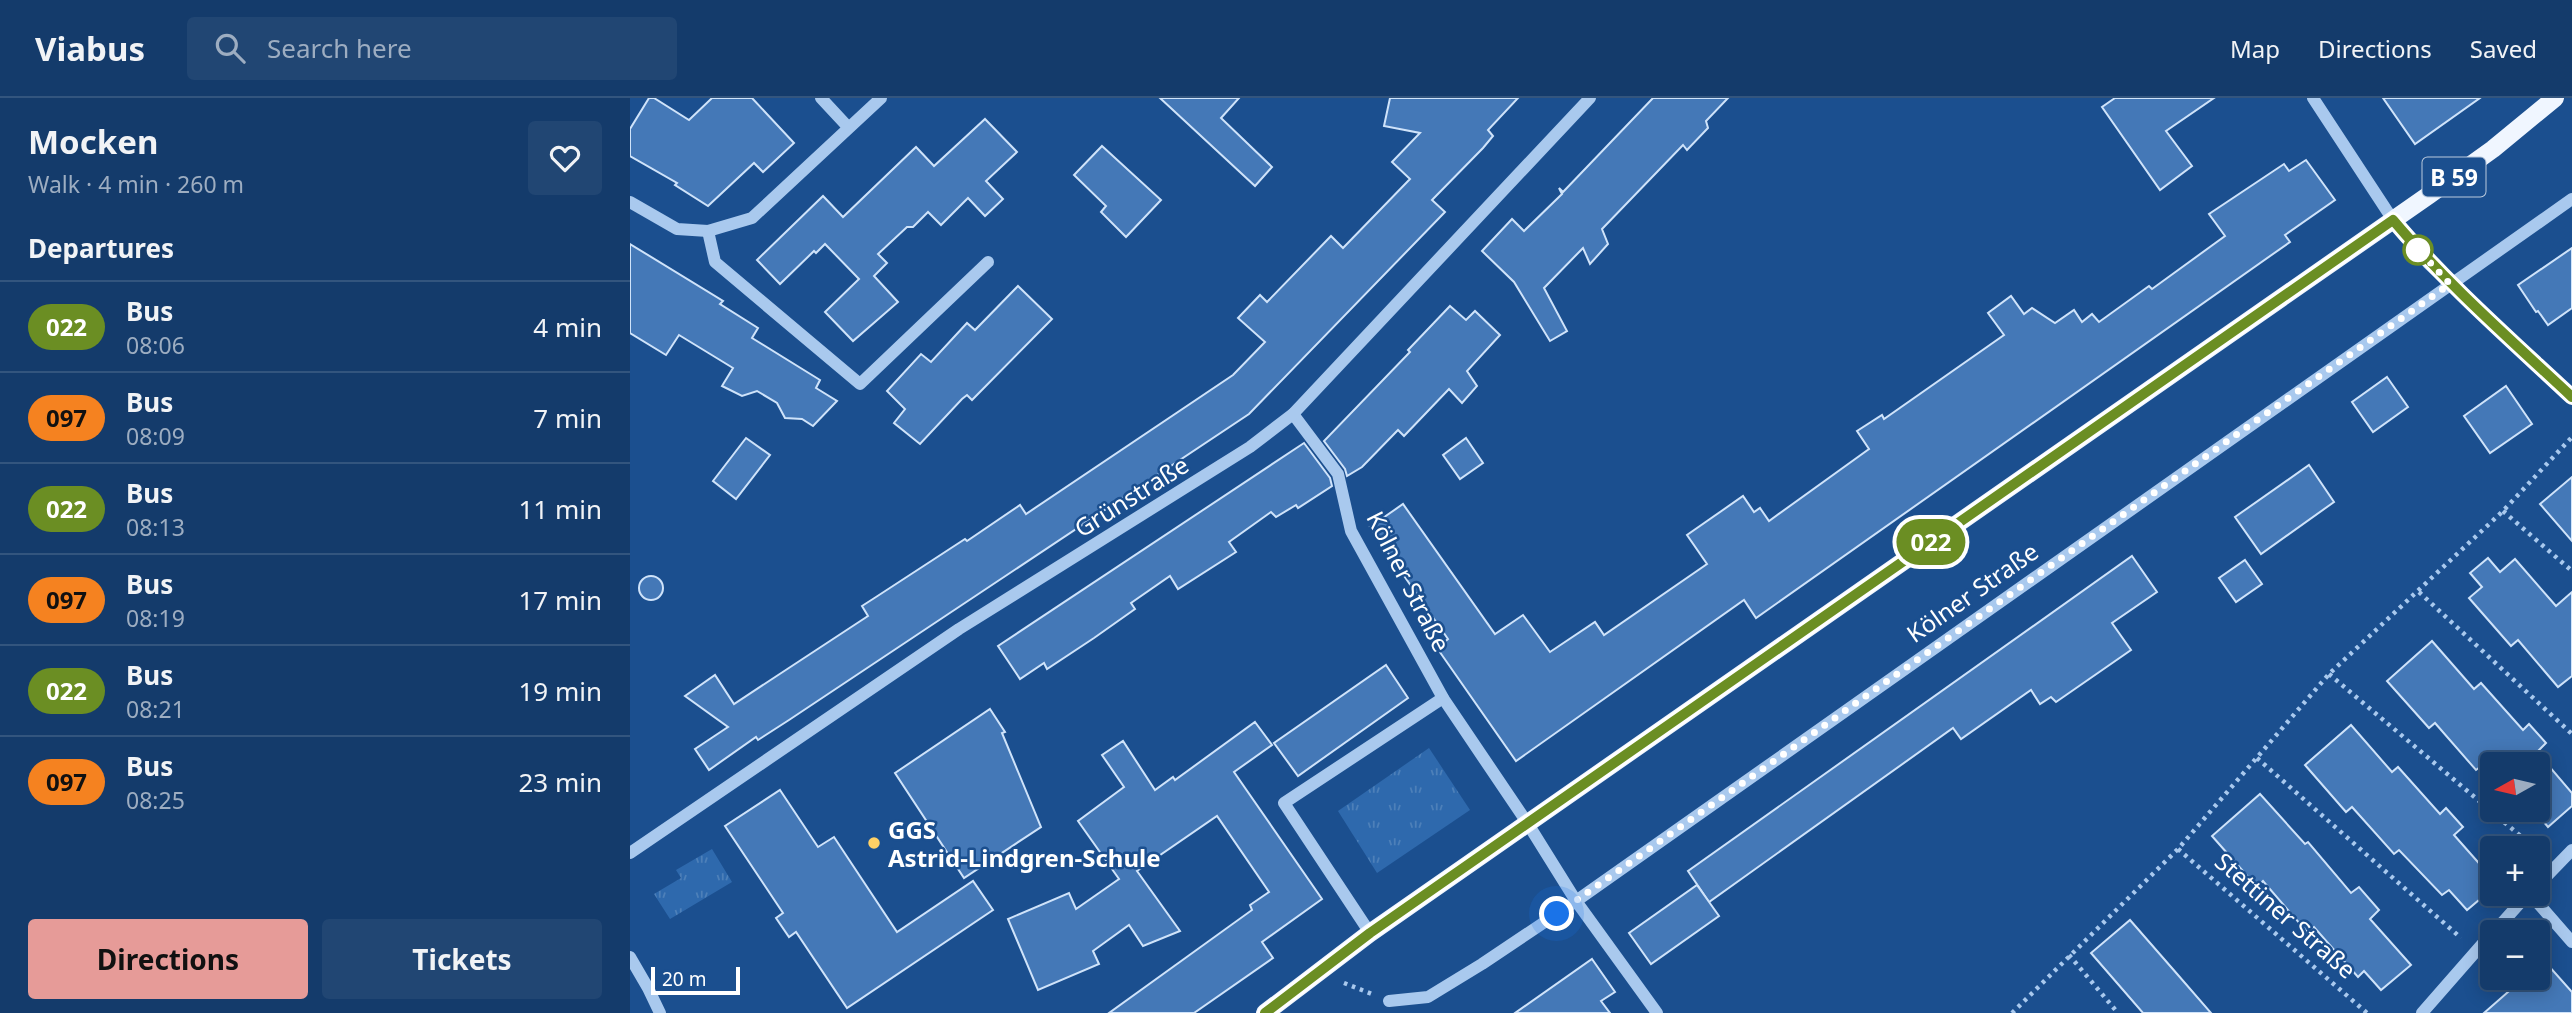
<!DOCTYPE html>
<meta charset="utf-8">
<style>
body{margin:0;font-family:"Noto Sans",sans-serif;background:#214673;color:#f1f3f6;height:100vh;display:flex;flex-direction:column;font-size:26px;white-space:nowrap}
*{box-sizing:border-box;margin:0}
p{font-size:23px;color:#9dadc1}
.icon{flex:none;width:38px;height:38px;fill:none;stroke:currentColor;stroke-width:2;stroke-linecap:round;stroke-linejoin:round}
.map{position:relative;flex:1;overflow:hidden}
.drawer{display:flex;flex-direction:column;background:#143b6b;width:630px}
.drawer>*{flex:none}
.badge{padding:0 14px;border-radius:23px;font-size:24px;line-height:46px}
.needle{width:46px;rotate:262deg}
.tools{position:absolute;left:1850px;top:654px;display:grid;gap:14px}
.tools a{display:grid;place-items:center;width:70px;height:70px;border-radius:7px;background:#143b6b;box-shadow:0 4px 18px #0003,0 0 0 2px #33557e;font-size:35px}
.scale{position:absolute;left:21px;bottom:18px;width:89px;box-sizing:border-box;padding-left:7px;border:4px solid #fff;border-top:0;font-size:19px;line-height:24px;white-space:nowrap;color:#fff;-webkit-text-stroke:5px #1b4f8f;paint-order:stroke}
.you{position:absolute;width:35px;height:35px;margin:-18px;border:5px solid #fff;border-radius:50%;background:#1a73e8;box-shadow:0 0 0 10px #1a73e833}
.map>.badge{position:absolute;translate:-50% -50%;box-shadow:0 0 0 4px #fff}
h2{padding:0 28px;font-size:26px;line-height:63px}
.round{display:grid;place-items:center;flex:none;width:74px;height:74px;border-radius:7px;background:#214673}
.summary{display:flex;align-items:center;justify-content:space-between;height:119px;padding:0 28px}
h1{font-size:33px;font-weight:700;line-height:52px}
.cta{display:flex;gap:14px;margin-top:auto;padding:14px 28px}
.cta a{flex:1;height:80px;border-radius:7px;background:#e69b98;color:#111;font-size:28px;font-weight:700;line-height:80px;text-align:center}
.cta a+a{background:#214673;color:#f1f3f6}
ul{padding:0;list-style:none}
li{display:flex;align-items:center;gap:21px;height:91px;padding:0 28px;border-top:2px solid #33557e}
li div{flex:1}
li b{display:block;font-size:26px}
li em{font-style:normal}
li .badge{min-width:77px;font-weight:700;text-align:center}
header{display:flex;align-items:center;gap:42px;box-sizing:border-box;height:98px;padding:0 35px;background:#143b6b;border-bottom:2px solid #33557e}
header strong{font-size:33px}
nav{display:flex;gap:38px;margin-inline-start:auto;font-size:24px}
.search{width:490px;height:63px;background:#214673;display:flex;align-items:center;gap:18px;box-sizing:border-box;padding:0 24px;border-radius:7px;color:#9dadc1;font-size:26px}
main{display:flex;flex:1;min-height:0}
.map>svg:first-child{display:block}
.grass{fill:url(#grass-tufts)}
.building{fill:#4478b7;stroke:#cfe3fa;stroke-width:2}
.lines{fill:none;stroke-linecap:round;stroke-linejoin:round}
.path{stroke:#a9c9ee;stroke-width:4.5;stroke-dasharray:3.5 5;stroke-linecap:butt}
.minor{stroke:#a9c9ee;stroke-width:12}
.major{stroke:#f0f6ff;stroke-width:18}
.line-casing{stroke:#fff;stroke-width:16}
.line{stroke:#6b8e23;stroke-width:10}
.walk{stroke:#fff;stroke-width:7;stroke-dasharray:0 12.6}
.stop-dot{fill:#fff;stroke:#6b8e23;stroke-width:3.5}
.poi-dot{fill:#ffd166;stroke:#1b4f8f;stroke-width:2.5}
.labels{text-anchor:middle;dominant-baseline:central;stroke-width:5;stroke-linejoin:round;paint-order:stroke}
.shield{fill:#1b4f8f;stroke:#bbcadd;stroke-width:2}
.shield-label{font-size:23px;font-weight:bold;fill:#fff}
.street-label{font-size:24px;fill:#fff;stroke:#1b4f8f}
.poi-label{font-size:24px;font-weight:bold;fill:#fff;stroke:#1b4f8f;text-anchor:start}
</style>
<header>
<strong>Viabus</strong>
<div class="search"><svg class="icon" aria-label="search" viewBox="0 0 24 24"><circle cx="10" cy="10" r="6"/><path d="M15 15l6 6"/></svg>Search here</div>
<nav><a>Map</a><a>Directions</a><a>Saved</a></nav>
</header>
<main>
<section class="drawer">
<div class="summary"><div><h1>Mocken</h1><p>Walk · 4 min · 260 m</p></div><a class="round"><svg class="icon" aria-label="heart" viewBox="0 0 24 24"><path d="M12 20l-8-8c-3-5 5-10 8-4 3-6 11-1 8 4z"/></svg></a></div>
<h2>Departures</h2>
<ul>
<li><span class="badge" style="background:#6b8e23;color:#fff">022</span><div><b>Bus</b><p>08:06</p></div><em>4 min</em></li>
<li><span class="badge" style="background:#f58220;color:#111">097</span><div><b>Bus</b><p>08:09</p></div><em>7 min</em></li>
<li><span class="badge" style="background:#6b8e23;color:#fff">022</span><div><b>Bus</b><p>08:13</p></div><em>11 min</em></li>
<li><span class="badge" style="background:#f58220;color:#111">097</span><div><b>Bus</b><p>08:19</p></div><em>17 min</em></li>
<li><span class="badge" style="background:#6b8e23;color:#fff">022</span><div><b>Bus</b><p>08:21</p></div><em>19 min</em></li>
<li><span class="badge" style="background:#f58220;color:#111">097</span><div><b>Bus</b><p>08:25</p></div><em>23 min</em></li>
</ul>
<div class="cta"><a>Directions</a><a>Tickets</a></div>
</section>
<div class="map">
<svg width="1942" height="915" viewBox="0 0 1942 915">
<defs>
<pattern id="grass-tufts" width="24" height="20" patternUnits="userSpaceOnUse" patternTransform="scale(1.75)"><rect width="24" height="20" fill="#2e69ad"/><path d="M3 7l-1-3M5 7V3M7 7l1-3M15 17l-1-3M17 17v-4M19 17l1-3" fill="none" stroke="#4d80b9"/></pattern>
</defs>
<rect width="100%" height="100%" fill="#1b4f8f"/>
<g class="grass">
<polygon points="799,650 840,712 747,775 708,713"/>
<polygon points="82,751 102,784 40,821 24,796 51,780 46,772"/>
</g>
<g class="building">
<polygon points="19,0 24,0 59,22 82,0 122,0 164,45 133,74 124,65 78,108 45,87 47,85 0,58 0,31"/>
<polygon points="530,0 609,0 591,20 642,69 625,88"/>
<polygon points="760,0 888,0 858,32 863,38 853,50 802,102 815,114 619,316 159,622 128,642 126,639 79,672 65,651 98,629 55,598 85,577 104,606 238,518 232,508 246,499 335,441 337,443 390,407 396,416 603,277 635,244 608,220 630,197 637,204 701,138 713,150 780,81 762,64 790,35 754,28"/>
<polygon points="1023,0 1098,0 1076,23 1078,30 1057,52 1053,47 972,131 978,146 960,166 953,150 914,190 937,233 920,243 884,184 852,153 882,121 894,133 932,96 929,90 933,94"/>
<polygon points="1485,0 1584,0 1536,33 1562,68 1530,92 1472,9"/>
<polygon points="1753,0 1850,0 1785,46"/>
<polygon points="355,21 387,54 356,83 373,101 355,118 338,100 311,127 298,114 283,129 277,129 248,156 257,165 244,178 268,204 223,243 195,214 229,181 195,146 186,155 184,153 150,186 127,162 193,98 213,119 286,49 304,68"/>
<polygon points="472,48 531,102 496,139 471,114 476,108 444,77"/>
<polygon points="1676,62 1705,102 1655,137 1660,144 1126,520 1114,502 886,663 807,550 818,541 740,429 773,406 865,536 893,517 920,554 965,524 974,537 1077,466 1057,437 1113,398 1124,414 1130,410 1139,423 1239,351 1227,333 1252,317 1254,321 1374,237 1358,215 1381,198 1394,216 1402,210 1425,225 1444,212 1452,224 1462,216 1469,224 1519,188 1522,191 1595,138 1579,116 1654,66 1659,73"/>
<polygon points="0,146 93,203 90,206 128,230 122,240 190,282 186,290 207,303 183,328 172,321 155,320 147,305 127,293 112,298 92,288 103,270 49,237 36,257 0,235"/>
<polygon points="1942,150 1942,210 1918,227 1908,213 1906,214 1888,187"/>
<polygon points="388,188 422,221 342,302 337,297 332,301 290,346 264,325 275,311 257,293 291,256 301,264 337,225 345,232"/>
<polygon points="820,208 836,222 845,213 870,237 837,273 847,288 832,305 819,291 774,338 768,332 732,369 717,378 715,371 694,343 780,254 778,252"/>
<polygon points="1757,279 1778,309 1743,334 1722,304"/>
<polygon points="1876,288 1902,326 1860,355 1834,318"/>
<polygon points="116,340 140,357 106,401 83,383"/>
<polygon points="836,340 853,365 830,381 813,357"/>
<polygon points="674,345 700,380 702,388 668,410 666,407 646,419 641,414 599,444 606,454 548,491 540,478 501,505 505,511 464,540 417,571 414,565 390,581 368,548"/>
<polygon points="1679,367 1704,404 1631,456 1605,419"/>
<polygon points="1942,379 1942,443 1910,406"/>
<polygon points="1502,458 1527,494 1482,525 1501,552 1426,604 1421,599 1410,606 1401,592 1331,641 1323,630 1079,804 1058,773"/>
<polygon points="1858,460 1870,474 1885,461 1926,508 1942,494 1942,578 1928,589 1888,542 1881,548 1839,500 1852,489 1840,475"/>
<polygon points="1615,462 1632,486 1606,504 1589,480"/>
<circle cx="21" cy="490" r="12"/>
<polygon points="1802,543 1844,591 1851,585 1893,632 1899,626 1916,645 1907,654 1942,695 1942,708 1918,729 1908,717 1908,667 1854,666 1846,672 1805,625 1799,630 1757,583"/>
<polygon points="756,567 778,600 668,678 644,645"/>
<polygon points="360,611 375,634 372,635 411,729 334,780 265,675"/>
<polygon points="625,624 642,647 604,674 692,801 632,844 643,860 564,915 479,915 622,812 620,807 639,794 587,718 507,773 550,833 513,848 499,827 463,853 469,866 408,892 378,821 439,795 446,811 489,781 448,723 494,689 472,657 493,643 525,692 543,679 545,682"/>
<polygon points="1721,627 1762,674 1768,669 1810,716 1816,710 1833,729 1824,737 1862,780 1862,791 1837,812 1819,792 1812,797 1769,752 1764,756 1722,709 1716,714 1675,667"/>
<polygon points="150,692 188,749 204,739 267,834 343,783 363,812 217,910 166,834 159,839 146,820 153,815 95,728"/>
<polygon points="1630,696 1675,746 1678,744 1721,795 1729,789 1749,812 1740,821 1781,867 1751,892 1734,873 1728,879 1684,829 1677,834 1633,783 1627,789 1582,738"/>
<polygon points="1067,787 1089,818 1021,866 999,835"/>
<polygon points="1500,822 1548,877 1581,915 1513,915 1461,855"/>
<polygon points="962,861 985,894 971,903 980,915 885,915"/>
<polygon points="1909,867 1918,867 1942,894 1942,915 1854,915 1894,880 1908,880"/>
</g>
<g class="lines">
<g class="path">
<polyline points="1873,413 1942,473"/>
<polyline points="1789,494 1942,636"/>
<polyline points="1699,576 1906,751"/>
<polyline points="1627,660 1831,840"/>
<polyline points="1548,751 1737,915"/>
<polyline points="1439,857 1488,915"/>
<polyline points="714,885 742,896"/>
<polyline points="1382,915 1548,751 1699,576 1873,413 1942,339"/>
</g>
<g class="minor">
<polyline points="191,0 218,29"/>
<polyline points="1683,0 1763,122 1798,165 1942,299"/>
<polyline points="0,104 47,131 78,133 122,120 251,0"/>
<polyline points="78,133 85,164 230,286 358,164"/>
<polyline points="663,316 708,376 721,433 813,600 898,726 946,803 1027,915"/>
<polyline points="0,755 329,531 620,349 663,316 960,0"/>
<polyline points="1908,787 1942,752"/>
<polyline points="1900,796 1942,844"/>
<polyline points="740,835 654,705 813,600"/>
<polyline points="1863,835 1898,796"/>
<polyline points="0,859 18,890 30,915"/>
<polyline points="759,903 798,899 852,866 946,803 1942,101"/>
<polyline points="1792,915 1862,835"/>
</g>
<polyline class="major" points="635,915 740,835 1799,97 1863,51 1925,0"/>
</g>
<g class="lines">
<defs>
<path id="line" d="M635,915L740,835L1763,122C1817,186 1880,241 1942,299"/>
</defs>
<use href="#line" class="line-casing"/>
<use href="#line" class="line"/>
<polyline class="walk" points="927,816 1820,186 1780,143 1788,152"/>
</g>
<circle class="stop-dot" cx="1788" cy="152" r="14"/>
<circle class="poi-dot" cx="244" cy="745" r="7"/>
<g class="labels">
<rect class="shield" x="1792.5" y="59.5" width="63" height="39" rx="5"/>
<g class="shield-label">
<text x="1824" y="79">B 59</text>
</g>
<g class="street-label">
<text transform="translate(501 398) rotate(-32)">Grünstraße</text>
<text transform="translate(779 483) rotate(63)">Kölner Straße</text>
<text transform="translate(1342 494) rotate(-35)">Kölner Straße</text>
<text transform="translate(1656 817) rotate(41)">Stettiner Straße</text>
</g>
<g class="poi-label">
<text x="258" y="731">GGS<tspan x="258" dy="28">Astrid-Lindgren-Schule</tspan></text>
</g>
</g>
</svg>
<div class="tools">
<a><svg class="needle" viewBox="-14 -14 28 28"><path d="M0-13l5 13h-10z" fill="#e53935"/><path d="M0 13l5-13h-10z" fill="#9dadc1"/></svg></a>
<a>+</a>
<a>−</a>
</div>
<div class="scale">20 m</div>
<div class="you" style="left:927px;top:816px"></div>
<b class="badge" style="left:1301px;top:444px;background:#6b8e23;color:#fff">022</b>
</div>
</main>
